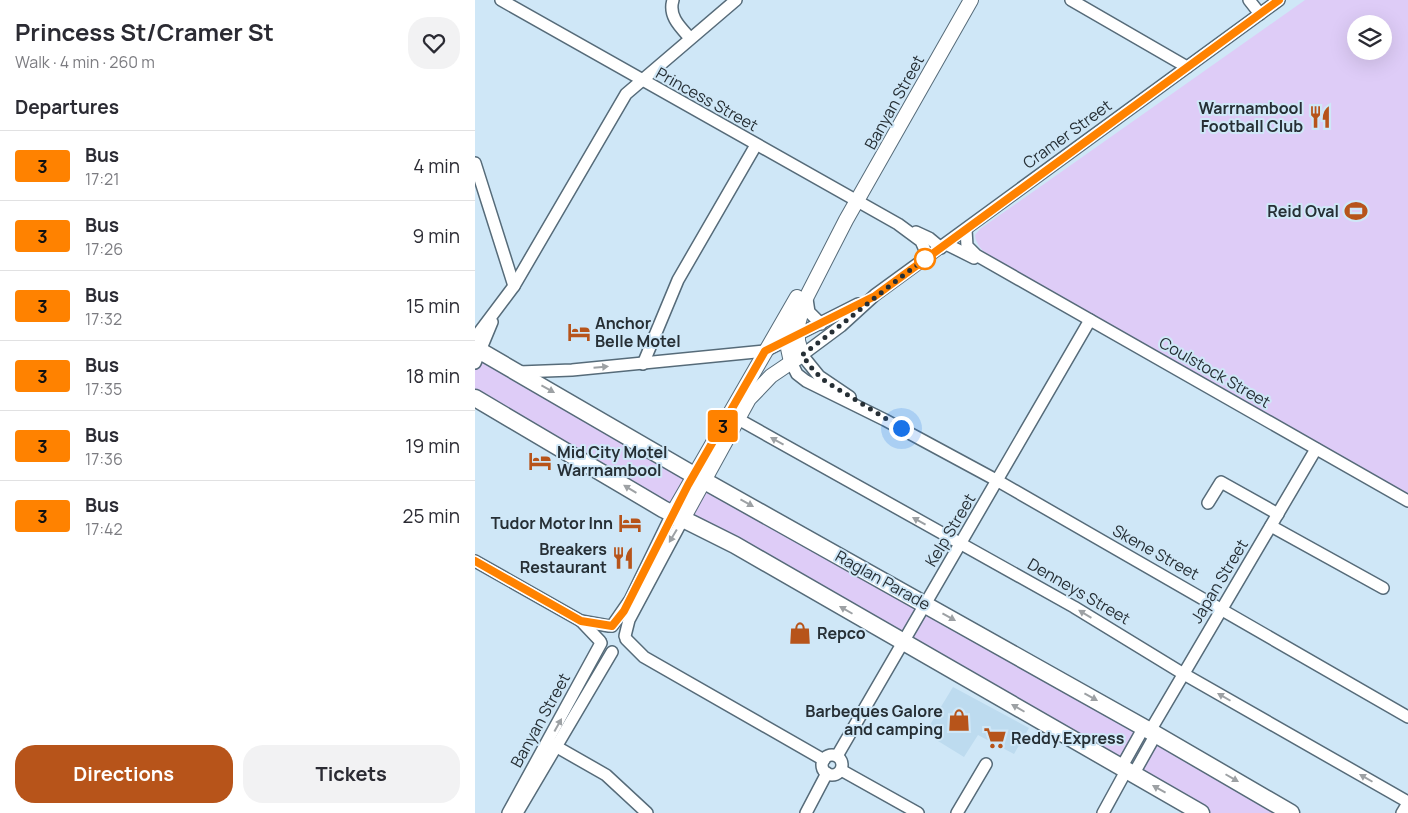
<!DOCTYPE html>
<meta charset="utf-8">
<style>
body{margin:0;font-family:Manrope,sans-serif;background:#f2f2f3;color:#2b2b33;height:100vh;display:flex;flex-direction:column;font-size:19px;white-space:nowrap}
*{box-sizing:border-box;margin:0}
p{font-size:16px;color:#7c7c81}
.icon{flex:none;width:28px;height:28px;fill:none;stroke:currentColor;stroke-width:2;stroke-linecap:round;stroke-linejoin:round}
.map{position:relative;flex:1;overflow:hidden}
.panel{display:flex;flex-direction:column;background:#fff;width:475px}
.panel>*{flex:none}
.badge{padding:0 10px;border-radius:4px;font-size:18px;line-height:32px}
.controls{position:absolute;left:872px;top:15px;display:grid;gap:10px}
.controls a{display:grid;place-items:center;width:45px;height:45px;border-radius:50%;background:#fff;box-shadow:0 5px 20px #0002;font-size:25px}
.you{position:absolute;width:25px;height:25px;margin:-12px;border:4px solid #fff;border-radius:50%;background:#1a73e8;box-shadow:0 0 0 8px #1a73e833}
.map>.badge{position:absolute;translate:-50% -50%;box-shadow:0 0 0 2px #fff}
h2{padding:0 15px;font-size:19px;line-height:45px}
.round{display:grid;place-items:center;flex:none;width:52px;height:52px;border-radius:20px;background:#f2f2f3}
.head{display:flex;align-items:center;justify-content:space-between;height:85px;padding:0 15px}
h1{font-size:24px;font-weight:700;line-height:38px}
.button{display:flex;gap:10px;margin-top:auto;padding:10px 15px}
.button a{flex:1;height:58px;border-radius:20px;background:#b7541a;color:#fff;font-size:20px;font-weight:700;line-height:58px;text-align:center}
.button a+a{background:#f2f2f3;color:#2b2b33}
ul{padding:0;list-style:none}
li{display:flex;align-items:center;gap:15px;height:70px;padding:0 15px;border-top:1px solid #e1e1e2}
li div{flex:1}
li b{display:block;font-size:19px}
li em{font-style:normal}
li .badge{min-width:55px;font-weight:700;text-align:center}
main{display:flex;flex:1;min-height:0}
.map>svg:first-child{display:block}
.built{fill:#bddbef}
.green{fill:#deccf7;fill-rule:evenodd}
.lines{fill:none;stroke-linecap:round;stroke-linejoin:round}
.minor-casing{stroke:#566b79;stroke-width:14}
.major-casing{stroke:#566b79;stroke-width:16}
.highway-casing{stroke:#566b79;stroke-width:19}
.minor{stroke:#fff;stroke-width:11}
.major{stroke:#fff;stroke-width:14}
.highway{stroke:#fff;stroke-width:16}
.oneway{fill:#9da1a4}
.line-casing{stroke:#fff;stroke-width:11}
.line{stroke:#ff8200;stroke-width:8}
.walk{stroke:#262f35;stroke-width:5;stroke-dasharray:0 9}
.stop-dot{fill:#fff;stroke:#ff8200;stroke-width:2.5}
.labels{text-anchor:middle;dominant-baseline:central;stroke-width:4;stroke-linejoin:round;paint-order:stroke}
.street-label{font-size:16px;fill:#262f35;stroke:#cfe7f7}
.poi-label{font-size:16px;font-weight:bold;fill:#262f35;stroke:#cfe7f7;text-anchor:end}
</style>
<main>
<section class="panel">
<div class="head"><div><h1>Princess St/Cramer St</h1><p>Walk · 4 min · 260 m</p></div><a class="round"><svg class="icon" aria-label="heart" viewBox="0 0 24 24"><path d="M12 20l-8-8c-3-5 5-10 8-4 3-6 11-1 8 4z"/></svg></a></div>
<h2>Departures</h2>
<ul>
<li><span class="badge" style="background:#ff8200;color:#111">3</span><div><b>Bus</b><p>17:21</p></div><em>4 min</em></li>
<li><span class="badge" style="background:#ff8200;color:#111">3</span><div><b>Bus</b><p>17:26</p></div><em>9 min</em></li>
<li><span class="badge" style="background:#ff8200;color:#111">3</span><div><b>Bus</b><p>17:32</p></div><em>15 min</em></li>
<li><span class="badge" style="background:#ff8200;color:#111">3</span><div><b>Bus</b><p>17:35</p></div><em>18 min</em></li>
<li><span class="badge" style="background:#ff8200;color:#111">3</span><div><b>Bus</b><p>17:36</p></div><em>19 min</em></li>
<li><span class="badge" style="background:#ff8200;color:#111">3</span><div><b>Bus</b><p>17:42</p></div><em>25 min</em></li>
</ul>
<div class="button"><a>Directions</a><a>Tickets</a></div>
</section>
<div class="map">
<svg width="933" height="813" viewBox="0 0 933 813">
<rect width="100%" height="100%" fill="#cfe7f7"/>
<polygon class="built" points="478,687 554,728 539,754 503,735 489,757 450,733"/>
<g class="green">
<path d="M830,0H933V497L534,270C522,261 501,251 500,235L505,229ZM881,24H909V51H881Z"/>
<polygon points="0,348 816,813 726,813 0,398"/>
</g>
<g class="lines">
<defs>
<g id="minor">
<polyline points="26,0 423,224 446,241 453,257"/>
<path d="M198,0C193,16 205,27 215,38"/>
<polyline points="596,0 712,67"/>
<polyline points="774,0 785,14"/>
<polyline points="0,163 39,286"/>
<polyline points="491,230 492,246 501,255 933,501"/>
<polyline points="441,232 454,238 466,248"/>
<polyline points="471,244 499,258"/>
<polyline points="332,299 334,312 346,324"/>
<polyline points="0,338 39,286 151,94 261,0"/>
<polyline points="316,362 322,374 331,381 410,420 523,481 933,717"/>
<polyline points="0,363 17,322"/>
<polyline points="168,364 203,280 281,145"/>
<polyline points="44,372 97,370 290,351 383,304"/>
<polyline points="375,397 344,376 327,355 366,326 400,295 804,0"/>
<polyline points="263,419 599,607 707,673 933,802"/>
<polyline points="733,503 746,482 803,514"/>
<polyline points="796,526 908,588"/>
<polyline points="0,561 106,621 134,626"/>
<polyline points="106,621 125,641"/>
<polyline points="137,626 155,600 197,514"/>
<polyline points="150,636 154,620 208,519"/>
<polyline points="151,639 169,657 349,760"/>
<polyline points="675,731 841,449"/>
<polyline points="75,743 131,775 172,813"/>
<circle cx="357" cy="765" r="10"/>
<polyline points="362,756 615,320"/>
<polyline points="646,768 669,727"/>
<polyline points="366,770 443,813"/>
<polyline points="658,775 681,734"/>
<polyline points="33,813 126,643"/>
<polyline points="42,813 137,652"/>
<polyline points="331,813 352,773"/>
<polyline points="482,813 511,764"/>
<polyline points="628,813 651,771"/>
<polyline points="927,813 933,803"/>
</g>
<g id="major">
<polyline points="313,317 310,334 316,362"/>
<polyline points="197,514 322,297"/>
<polyline points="208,519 274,399 296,376 327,355 323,341 323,325 329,302 371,220 496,0"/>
</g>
<g id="highway">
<polyline points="0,348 210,470 675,731 816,813"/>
<polyline points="0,398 188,509 260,545 726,813"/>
</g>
</defs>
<use href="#minor" class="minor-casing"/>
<use href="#major" class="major-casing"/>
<use href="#highway" class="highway-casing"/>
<use href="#minor" class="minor"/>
<use href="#major" class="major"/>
<use href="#highway" class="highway"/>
</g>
<defs><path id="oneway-solid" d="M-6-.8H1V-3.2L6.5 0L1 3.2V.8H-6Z" transform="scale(1.25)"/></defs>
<g class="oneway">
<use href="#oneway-solid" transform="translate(126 367) rotate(-5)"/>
<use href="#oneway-solid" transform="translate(73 389) rotate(29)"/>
<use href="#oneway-solid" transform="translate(302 441) rotate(-151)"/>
<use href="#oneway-solid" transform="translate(155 489) rotate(-149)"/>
<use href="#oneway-solid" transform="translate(272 503) rotate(29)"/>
<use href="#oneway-solid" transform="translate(444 521) rotate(-151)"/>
<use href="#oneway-solid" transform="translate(198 536) rotate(121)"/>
<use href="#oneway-solid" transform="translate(371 610) rotate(-150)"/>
<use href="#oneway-solid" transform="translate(610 614) rotate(-149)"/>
<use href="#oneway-solid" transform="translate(474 617) rotate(29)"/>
<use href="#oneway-solid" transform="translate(616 697) rotate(29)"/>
<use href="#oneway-solid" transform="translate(749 697) rotate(-150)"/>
<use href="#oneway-solid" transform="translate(543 708) rotate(-150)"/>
<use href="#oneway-solid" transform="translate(83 725) rotate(-61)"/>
<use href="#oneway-solid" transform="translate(757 778) rotate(30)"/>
<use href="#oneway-solid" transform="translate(891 778) rotate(-150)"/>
<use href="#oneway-solid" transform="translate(684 789) rotate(-151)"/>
</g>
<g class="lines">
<defs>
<polyline id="line" points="0,561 106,621 137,626 149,611 213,485 290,351 400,296 804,0"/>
</defs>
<use href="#line" class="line-casing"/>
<use href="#line" class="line"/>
<path class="walk" d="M426,428L350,381L339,371L327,355C370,323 410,288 453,257L450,259"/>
</g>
<defs>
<symbol id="restaurant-bare" viewBox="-9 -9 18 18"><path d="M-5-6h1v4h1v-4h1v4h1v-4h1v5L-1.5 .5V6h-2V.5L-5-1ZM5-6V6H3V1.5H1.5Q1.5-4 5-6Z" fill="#b7541a" stroke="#cfe7f7" stroke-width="2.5" paint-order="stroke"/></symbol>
<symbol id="stadium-bare" viewBox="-9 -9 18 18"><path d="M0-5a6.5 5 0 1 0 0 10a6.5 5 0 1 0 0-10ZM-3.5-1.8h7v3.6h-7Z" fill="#b7541a" stroke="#cfe7f7" stroke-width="2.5" paint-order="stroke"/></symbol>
<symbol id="hotel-bare" viewBox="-9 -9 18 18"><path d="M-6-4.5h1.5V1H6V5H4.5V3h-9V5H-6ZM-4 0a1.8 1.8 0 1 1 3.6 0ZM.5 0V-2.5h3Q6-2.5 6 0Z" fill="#b7541a" stroke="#cfe7f7" stroke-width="2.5" paint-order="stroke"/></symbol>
<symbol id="shop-bare" viewBox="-9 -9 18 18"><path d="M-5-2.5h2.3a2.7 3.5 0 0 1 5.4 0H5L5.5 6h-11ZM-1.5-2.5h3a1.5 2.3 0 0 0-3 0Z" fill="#b7541a" stroke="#cfe7f7" stroke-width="2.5" paint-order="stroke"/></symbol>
<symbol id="supermarket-bare" viewBox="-9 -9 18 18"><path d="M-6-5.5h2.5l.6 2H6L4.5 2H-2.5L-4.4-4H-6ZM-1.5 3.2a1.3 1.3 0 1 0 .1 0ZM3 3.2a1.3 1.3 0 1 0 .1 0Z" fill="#b7541a" stroke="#cfe7f7" stroke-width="2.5" paint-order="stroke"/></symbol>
</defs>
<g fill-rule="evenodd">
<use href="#restaurant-bare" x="829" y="101" width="32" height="32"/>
<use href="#stadium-bare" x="865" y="195" width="32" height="32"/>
<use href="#hotel-bare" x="88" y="316" width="32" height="32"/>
<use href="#hotel-bare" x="49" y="445" width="32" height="32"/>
<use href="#hotel-bare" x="139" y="507" width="32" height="32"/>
<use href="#restaurant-bare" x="132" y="542" width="32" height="32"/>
<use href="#shop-bare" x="309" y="617" width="32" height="32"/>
<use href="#shop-bare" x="468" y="704" width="32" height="32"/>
<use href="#supermarket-bare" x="504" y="722" width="32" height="32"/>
</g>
<circle class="stop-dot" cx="450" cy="259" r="10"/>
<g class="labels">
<g class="street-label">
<text transform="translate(232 99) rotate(29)">Princess Street</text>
<text transform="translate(419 102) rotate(-61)">Banyan Street</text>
<text transform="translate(592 134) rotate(-36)">Cramer Street</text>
<text transform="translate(740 372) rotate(30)">Coulstock Street</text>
<text transform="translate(475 530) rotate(-59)">Kelp Street</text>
<text transform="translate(681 552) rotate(29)">Skene Street</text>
<text transform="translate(408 580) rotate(29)">Raglan Parade</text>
<text transform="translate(744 581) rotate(-59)">Japan Street</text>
<text transform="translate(604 591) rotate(30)">Denneys Street</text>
<text transform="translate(65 720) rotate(-61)">Banyan Street</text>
</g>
<g class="poi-label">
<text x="828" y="108">Warrnambool<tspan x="828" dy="18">Football Club</tspan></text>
<text x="864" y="211">Reid Oval</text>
<text x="120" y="323" text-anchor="start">Anchor<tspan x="120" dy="18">Belle Motel</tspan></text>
<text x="82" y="452" text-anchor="start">Mid City Motel<tspan x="82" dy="18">Warrnambool</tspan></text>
<text x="138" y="523">Tudor Motor Inn</text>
<text x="132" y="549">Breakers<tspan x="132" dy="18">Restaurant</tspan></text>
<text x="342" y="633" text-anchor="start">Repco</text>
<text x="468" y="711">Barbeques Galore<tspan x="468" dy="18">and camping</tspan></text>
<text x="536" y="738" text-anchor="start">Reddy Express</text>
</g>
</g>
</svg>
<div class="controls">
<a><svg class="icon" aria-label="layers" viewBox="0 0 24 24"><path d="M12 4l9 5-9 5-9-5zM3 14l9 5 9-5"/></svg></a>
</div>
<div class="you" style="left:426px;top:428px"></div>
<b class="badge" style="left:248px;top:426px;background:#ff8200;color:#111">3</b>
</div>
</main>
